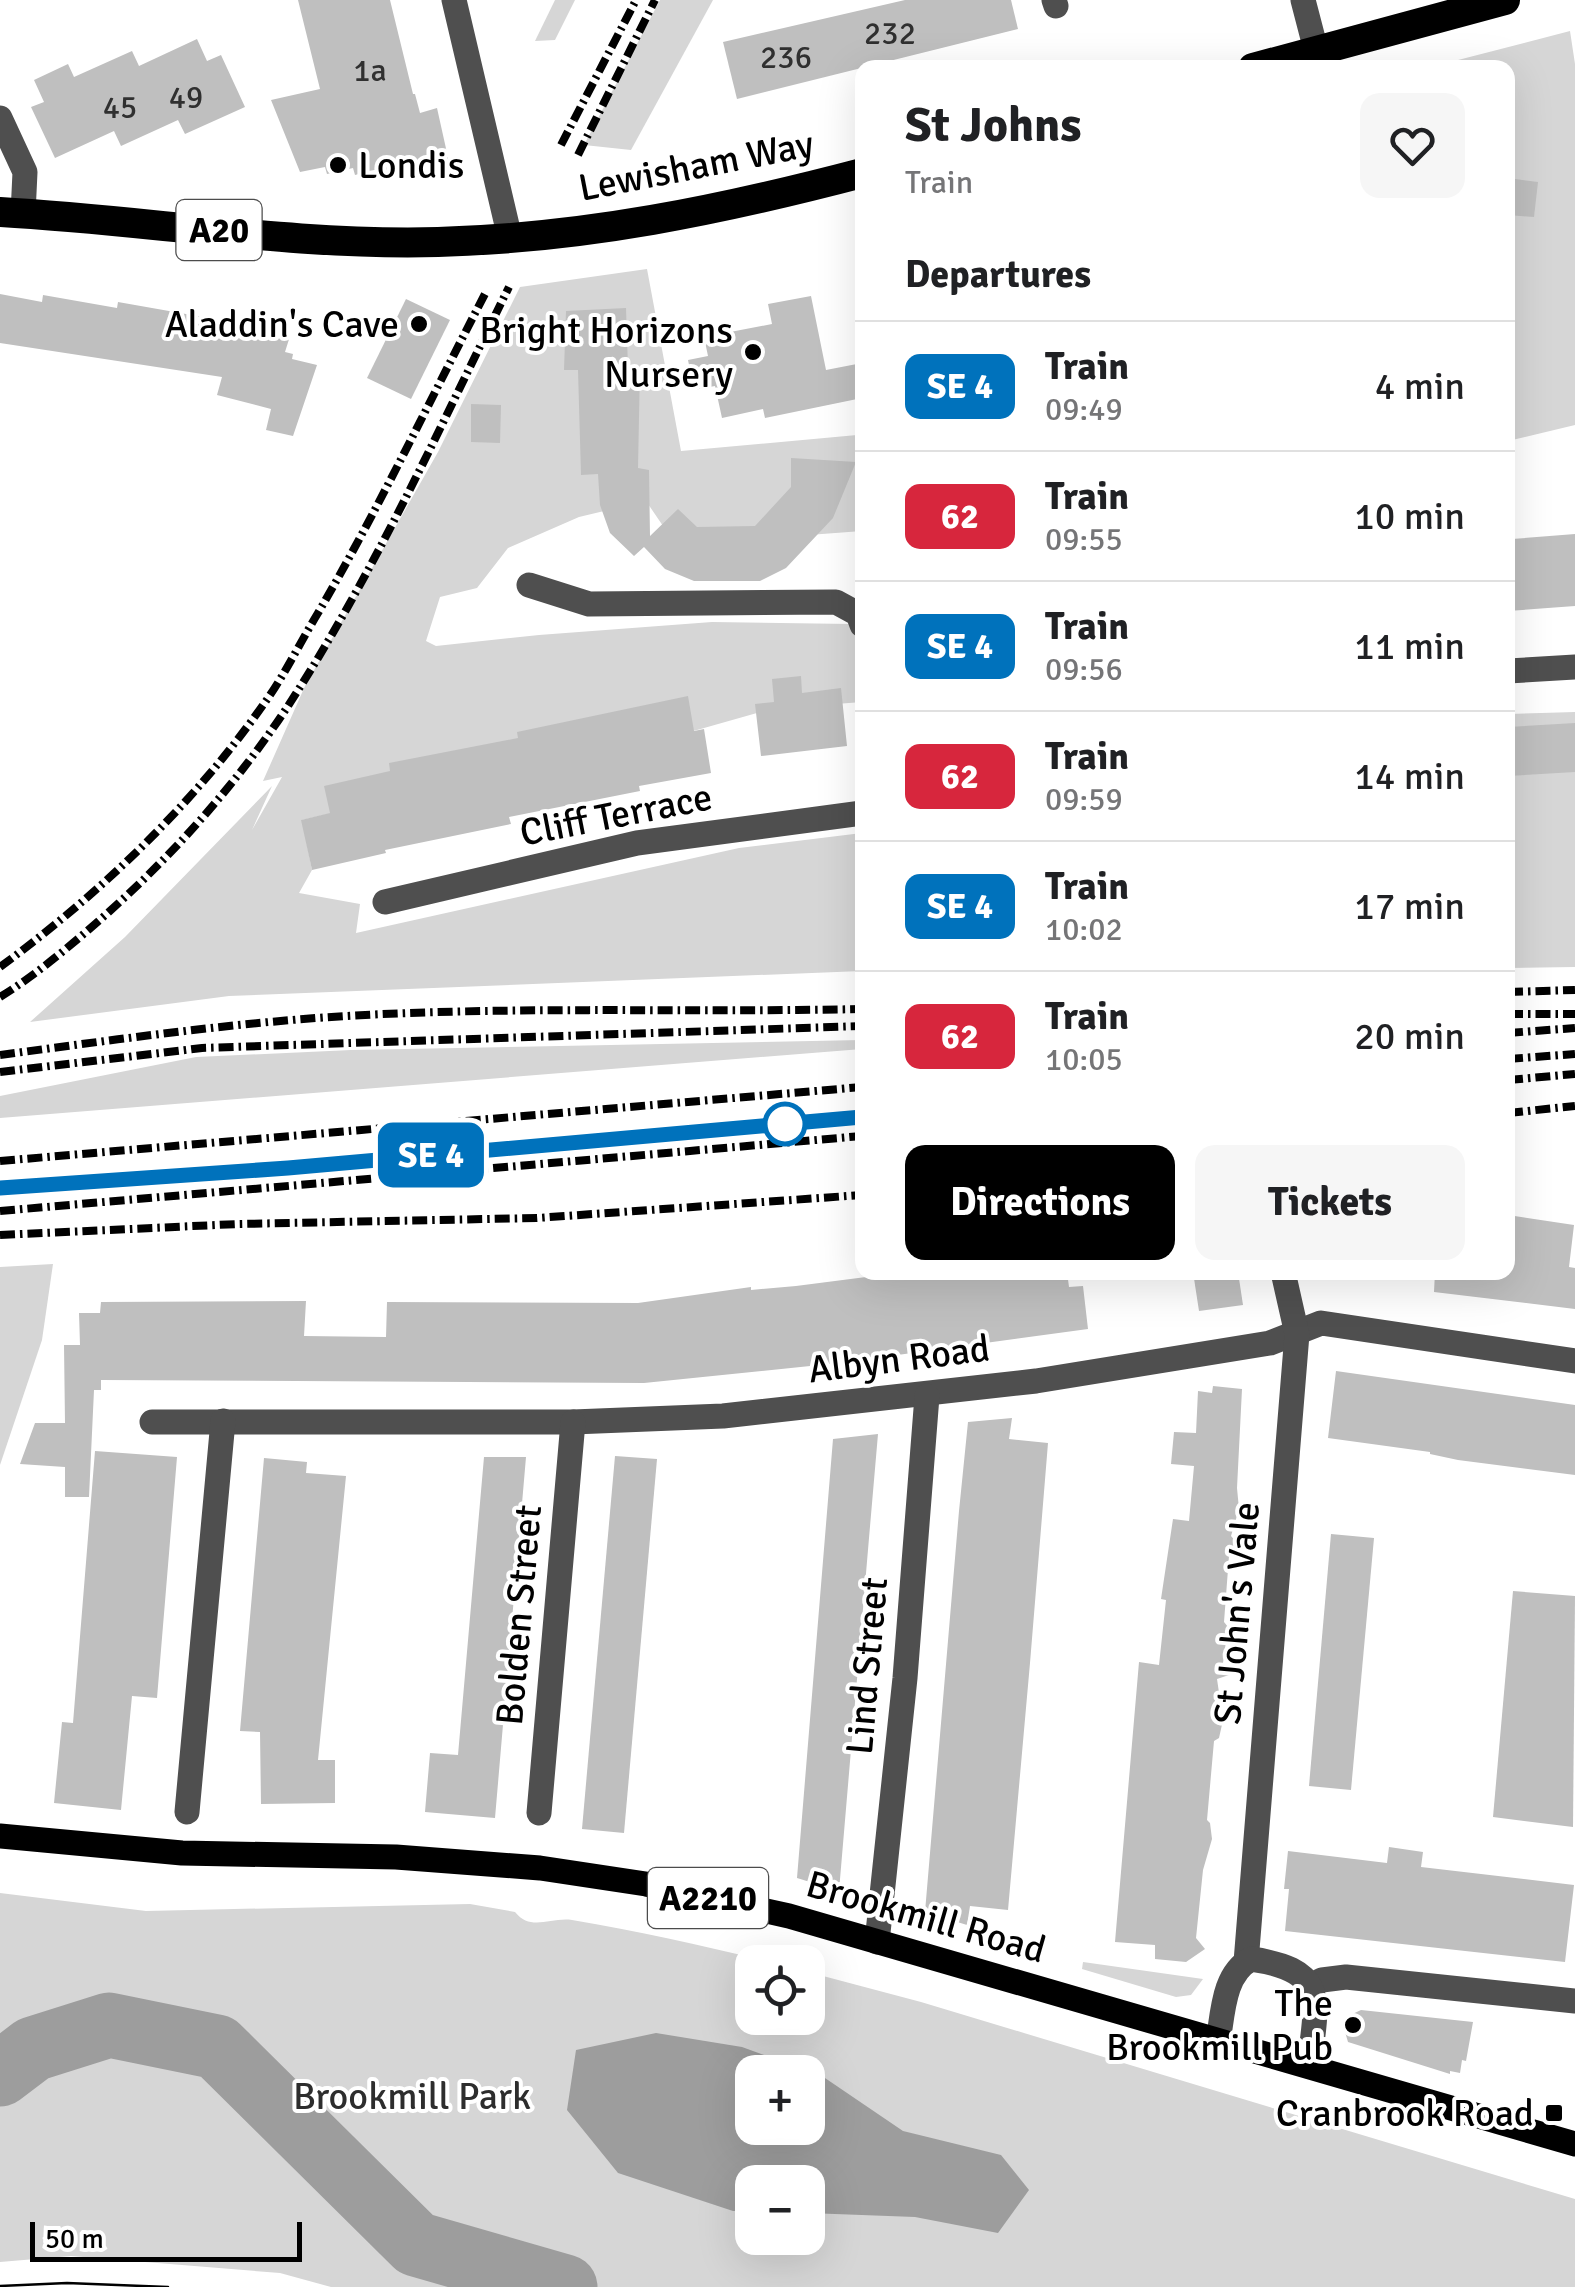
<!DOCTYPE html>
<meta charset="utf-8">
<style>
body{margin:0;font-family:Signika,sans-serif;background:#f6f6f6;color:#202124;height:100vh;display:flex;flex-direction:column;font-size:38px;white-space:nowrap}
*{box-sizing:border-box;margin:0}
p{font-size:32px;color:#757577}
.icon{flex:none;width:55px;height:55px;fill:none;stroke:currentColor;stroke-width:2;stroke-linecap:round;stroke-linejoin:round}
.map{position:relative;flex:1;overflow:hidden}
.panel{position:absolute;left:855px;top:60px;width:660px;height:1220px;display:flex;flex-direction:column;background:#fff;border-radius:20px;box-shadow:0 10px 40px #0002}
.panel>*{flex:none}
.badge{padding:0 20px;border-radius:15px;font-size:35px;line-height:65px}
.buttons{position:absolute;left:735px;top:1945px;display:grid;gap:20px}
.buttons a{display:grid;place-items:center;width:90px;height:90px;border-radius:20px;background:#fff;box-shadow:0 10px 40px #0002;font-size:50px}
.scale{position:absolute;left:30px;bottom:25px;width:272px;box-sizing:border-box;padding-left:10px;border:5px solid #000;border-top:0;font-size:28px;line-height:35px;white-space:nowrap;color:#000;-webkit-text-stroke:8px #fff;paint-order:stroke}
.map>.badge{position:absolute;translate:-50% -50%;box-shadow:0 0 0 5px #fff}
h2{padding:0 50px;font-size:38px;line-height:90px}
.round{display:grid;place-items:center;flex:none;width:105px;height:105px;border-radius:20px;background:#f6f6f6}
.overview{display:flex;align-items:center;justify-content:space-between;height:170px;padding:0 50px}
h1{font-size:48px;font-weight:800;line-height:75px}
.primary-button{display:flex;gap:20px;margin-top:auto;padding:20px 50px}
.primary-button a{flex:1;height:115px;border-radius:20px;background:#000;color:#fff;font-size:40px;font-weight:800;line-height:115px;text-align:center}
.primary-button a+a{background:#f6f6f6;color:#202124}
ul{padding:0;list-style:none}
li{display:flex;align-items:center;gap:30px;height:130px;padding:0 50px;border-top:2px solid #e0e0e0}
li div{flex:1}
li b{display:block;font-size:38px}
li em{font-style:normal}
li .badge{min-width:110px;font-weight:700;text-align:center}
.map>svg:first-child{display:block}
.green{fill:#d6d6d6;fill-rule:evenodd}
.water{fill:#9d9d9d;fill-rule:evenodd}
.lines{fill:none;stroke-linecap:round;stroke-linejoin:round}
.river{stroke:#9d9d9d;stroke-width:65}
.building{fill:#bfbfbf}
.minor{stroke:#4f4f4f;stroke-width:25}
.major{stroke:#000;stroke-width:25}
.highway{stroke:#000;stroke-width:30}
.tram{stroke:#000;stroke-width:2.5}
.rail{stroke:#000;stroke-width:8;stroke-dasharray:15 5 2.5 5;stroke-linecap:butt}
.line-casing{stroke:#fff;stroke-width:22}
.line{stroke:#0072bc;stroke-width:15}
.poi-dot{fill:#000;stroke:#fff;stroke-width:4}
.stop-dot{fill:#fff;stroke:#0072bc;stroke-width:5}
.labels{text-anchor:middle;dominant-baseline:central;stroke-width:8;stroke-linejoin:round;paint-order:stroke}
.number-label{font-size:32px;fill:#303030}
.shield{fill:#fff;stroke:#4c4c4c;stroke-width:2.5}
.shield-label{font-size:35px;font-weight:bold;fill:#000}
.poi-label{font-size:38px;fill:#000;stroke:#fff;text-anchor:end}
.street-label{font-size:38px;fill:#000;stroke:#fff}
.park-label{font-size:38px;fill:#2d2d2d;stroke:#fff}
</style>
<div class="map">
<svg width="1575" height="2287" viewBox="0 0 1575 2287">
<rect width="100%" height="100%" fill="#fff"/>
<g class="green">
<polygon points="555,0 575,0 555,40 535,41"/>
<polygon points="660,0 713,0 631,150 584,145"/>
<polygon points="1570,31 1575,64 1575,425 1508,441 1508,68 1427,68"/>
<path d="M647,269L681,451L857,435L862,472V531L676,545L646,501L579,517L508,548L477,588L440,597L426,641L436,646L539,635L712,622L852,624C869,644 862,677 862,702L771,709L697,730L302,820L312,870L299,893L360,904L356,933L739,848L862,833V971L229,996L30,1022L125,937L272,786L252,830L282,777L263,781L305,686L438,452L520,287Z"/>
<polygon points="1575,712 1575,967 1508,968 1508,714"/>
<polygon points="862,1040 862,1049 0,1118 0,1096 196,1057 351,1050"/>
<polygon points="53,1264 42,1340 0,1465 0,1267"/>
<path d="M0,1893L146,1911L470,1904L515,1912C531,1932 550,1917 572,1920C639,1931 704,1946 770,1962H752V2018H808V1972L921,2002L1575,2199V2287H331L280,2273L71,2256L0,2262ZM752,2072H808V2128H752ZM752,2182H808V2238H752Z"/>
<polygon points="1083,1962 1203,1979 1191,1995 1176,1997 1082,1969"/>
</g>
<path class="water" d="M656,2033L742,2047L822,2076L903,2131L1001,2155L1029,2190L998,2233L915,2217L808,2213V2182H752V2211H733L618,2173L567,2110L576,2050ZM752,2072H808V2128H752Z"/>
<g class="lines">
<polyline class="river" points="0,2074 33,2049 109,2025 217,2047 416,2244 565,2287"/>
</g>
<g class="building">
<polygon points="298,0 390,0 413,94 415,94 420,113 437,108 449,162 384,177 382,168 355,175 353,168 327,174 325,167 300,172 271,100 320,89"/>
<polygon points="905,0 1011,0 1018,29 737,99 723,42"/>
<polygon points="197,39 207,61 221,55 245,107 185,134 178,120 121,146 114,131 55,158 31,107 44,102 34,80 68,64 74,77 132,51 139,66"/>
<polygon points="1508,178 1538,182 1534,217 1508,215"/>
<polygon points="0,294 42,302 43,295 117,308 118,302 237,323 290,336 285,352 293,354 292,359 317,365 293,436 266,430 271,409 217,395 222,377 0,343"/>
<polygon points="811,296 826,370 862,363 862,398 765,418 763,409 722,418 715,386 694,390 688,360 708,356 704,337 772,324 768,304"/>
<polygon points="406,299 450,320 411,399 367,378"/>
<polygon points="626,308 628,368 640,367 638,468 649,470 650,536 678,509 697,527 755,526 791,487 791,458 856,462 833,518 786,568 760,581 694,581 665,569 644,547 634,556 610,533 600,505 598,474 581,475 578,370 564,370 566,311"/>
<polygon points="471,404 501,405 500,443 471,442"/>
<polygon points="1575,534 1575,606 1508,611 1508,566 1514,565 1512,539"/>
<polygon points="801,676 802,693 841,688 847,746 761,756 755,704 774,702 772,679"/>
<polygon points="688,696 694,731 704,729 711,773 639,786 640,791 509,817 511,824 385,850 386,853 312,870 301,820 330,813 324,786 390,771 389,763 518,738 517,732"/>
<polygon points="1575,723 1575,772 1508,776 1508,727"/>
<polygon points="1508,1215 1574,1225 1569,1267 1575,1268 1575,1309 1434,1292 1435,1272 1508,1272"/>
<polygon points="905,1272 1067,1272 1069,1287 1083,1286 1088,1329 839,1363 644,1383 101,1380 101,1390 94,1390 89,1497 65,1497 65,1467 20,1464 35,1423 65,1423 64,1345 80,1345 79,1313 100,1313 101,1302 306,1301 304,1336 386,1337 387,1302 638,1303 751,1287 751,1290 796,1286"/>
<polygon points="1193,1272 1238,1272 1243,1305 1199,1311"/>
<polygon points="1336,1371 1575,1405 1575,1475 1458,1460 1430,1454 1430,1452 1328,1438"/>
<polygon points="1213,1386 1242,1389 1237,1488 1239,1509 1231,1536 1243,1550 1229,1556 1224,1622 1228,1627 1223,1663 1232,1674 1217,1679 1223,1720 1219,1738 1214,1741 1207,1820 1210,1823 1212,1839 1203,1870 1196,1938 1205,1949 1186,1962 1155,1959 1155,1945 1115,1942 1139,1662 1159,1665 1166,1600 1161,1599 1173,1519 1189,1521 1194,1466 1171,1464 1174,1432 1196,1433 1198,1391 1212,1393"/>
<polygon points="1012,1418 1009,1439 1048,1443 1030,1663 1008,1910 970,1906 967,1925 925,1912 959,1511 968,1422"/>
<polygon points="878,1434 869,1538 839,1891 797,1878 833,1439"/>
<polygon points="95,1451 177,1457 157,1698 132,1696 121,1810 54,1803 62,1722 73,1723"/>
<polygon points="615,1456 657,1459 624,1833 582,1829"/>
<polygon points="484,1457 526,1457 495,1818 425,1812 430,1753 458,1755"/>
<polygon points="264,1458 307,1462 306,1473 346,1476 318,1760 335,1760 335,1803 261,1804 260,1732 240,1731"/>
<polygon points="1331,1534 1374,1538 1351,1790 1309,1786"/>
<polygon points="1513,1591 1575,1596 1573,1827 1493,1817"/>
<polygon points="1389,1847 1423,1852 1421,1867 1574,1885 1565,1962 1285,1931 1289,1889 1284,1889 1288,1851 1387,1863"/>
<polygon points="1361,2010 1473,2022 1466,2061 1462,2060 1460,2073 1450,2071 1450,2074 1348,2042 1343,2025 1346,2017"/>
</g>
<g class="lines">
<g class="minor">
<polyline points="454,0 510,238"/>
<polyline points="1054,0 1056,6"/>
<polyline points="1303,0 1316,50"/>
<polyline points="0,118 25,172 23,214"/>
<polyline points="529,585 589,604 836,602 858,614 862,625"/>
<polyline points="1508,671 1575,667"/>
<polyline points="385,902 637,843 862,813"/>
<polyline points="152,1422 573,1422 723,1416 1036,1381 1270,1343 1321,1323 1575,1361"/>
<polyline points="187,1812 223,1421"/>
<polyline points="539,1813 573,1422"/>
<polyline points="877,1942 905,1678 927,1396"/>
<polyline points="1246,1962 1297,1334 1283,1272"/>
<polyline points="1310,1986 1322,1980 1346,1977 1575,2001"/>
<path d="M1218,2042C1223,2013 1223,1974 1251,1959C1329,1970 1317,2001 1309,2066"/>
</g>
<polyline class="major" points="0,1836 182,1853 396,1857 540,1868 646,1884 789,1916 1575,2144"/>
<g class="highway">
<polyline points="1253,68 1505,0"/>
<path d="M0,212C146,220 292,246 438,242C585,238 721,210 862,173"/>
</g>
<polyline class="tram" points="0,2286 67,2283 168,2287"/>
<g class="rail">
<polyline points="561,145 636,0"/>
<polyline points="578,155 655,0"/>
<path d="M0,967C101,893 196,802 268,698C286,672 301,641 318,613C379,508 431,398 487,290"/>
<polyline points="1508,992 1575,990"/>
<path d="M0,997C36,975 70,946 102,918C171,857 235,786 286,709C373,576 439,429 509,287"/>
<polyline points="1508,1014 1575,1014"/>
<polyline points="1508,1033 1575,1028"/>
<path d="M0,1055C105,1041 211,1026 316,1018C498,1005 680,1013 862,1009"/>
<polyline points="1508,1059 1575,1054"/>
<polyline points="0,1072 202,1048 862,1026"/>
<polyline points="1508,1080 1575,1074"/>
<polyline points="1508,1113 1575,1106"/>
<polyline points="0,1161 862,1087"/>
<polyline points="0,1188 288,1168 862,1117"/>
<polyline points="0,1211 862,1136"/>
<polyline points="0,1235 238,1224 537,1218 862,1195"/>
</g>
</g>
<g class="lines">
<defs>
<polyline id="line" points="0,1188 288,1168 862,1117"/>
</defs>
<use href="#line" class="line-casing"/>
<use href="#line" class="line"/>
</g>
<g class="poi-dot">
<circle cx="338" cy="165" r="10"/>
<circle cx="419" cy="324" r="10"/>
<circle cx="753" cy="352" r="10"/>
<circle cx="1353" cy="2025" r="10"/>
<rect x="1544" y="2103" width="20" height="20" rx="5"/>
</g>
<circle class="stop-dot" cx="785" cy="1124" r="20"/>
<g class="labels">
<g class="number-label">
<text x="890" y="33">232</text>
<text x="786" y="57">236</text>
<text x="370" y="70">1a</text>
<text x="186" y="97">49</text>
<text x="120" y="107">45</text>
</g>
<g class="shield">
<rect x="176.5" y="200" width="85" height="60" rx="8"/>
<rect x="648" y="1868" width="120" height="60" rx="8"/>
</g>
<g class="shield-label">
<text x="219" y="230">A20</text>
<text x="708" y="1898">A2210</text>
</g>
<g class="poi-label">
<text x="358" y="165" text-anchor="start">Londis</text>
<text x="399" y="324">Aladdin's Cave</text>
<text x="733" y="330">Bright Horizons<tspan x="733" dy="44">Nursery</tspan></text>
<text x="1333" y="2003">The<tspan x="1333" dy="44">Brookmill Pub</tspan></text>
<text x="1534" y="2113">Cranbrook Road</text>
</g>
<g class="street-label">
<text transform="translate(696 166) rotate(-11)">Lewisham Way</text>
<text transform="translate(616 815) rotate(-11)">Cliff Terrace</text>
<text transform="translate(899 1359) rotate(-7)">Albyn Road</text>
<text transform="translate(1237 1613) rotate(-85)">St John's Vale</text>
<text transform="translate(519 1615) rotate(-85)">Bolden Street</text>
<text transform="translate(867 1666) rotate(-85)">Lind Street</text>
<text transform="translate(926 1917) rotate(16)">Brookmill Road</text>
</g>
<g class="park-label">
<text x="412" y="2096">Brookmill Park</text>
</g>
</g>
</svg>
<div class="buttons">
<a><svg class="icon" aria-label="locate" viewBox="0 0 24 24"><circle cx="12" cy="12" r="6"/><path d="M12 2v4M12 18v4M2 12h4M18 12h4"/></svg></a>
<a>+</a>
<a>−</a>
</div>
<div class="scale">50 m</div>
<b class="badge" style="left:431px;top:1155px;background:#0072bc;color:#fff">SE 4</b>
<section class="panel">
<div class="overview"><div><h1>St Johns</h1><p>Train</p></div><a class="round"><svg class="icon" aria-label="heart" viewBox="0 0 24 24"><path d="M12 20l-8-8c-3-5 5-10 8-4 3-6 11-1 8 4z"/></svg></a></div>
<h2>Departures</h2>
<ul>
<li><span class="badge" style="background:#0072bc;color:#fff">SE 4</span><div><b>Train</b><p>09:49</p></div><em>4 min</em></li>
<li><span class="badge" style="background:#d7263d;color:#fff">62</span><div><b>Train</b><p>09:55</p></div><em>10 min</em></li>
<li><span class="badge" style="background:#0072bc;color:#fff">SE 4</span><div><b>Train</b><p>09:56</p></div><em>11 min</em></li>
<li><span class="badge" style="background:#d7263d;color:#fff">62</span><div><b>Train</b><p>09:59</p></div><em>14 min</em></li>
<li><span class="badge" style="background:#0072bc;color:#fff">SE 4</span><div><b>Train</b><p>10:02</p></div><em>17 min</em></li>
<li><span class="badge" style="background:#d7263d;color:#fff">62</span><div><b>Train</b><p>10:05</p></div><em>20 min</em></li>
</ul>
<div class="primary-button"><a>Directions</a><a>Tickets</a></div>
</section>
</div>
